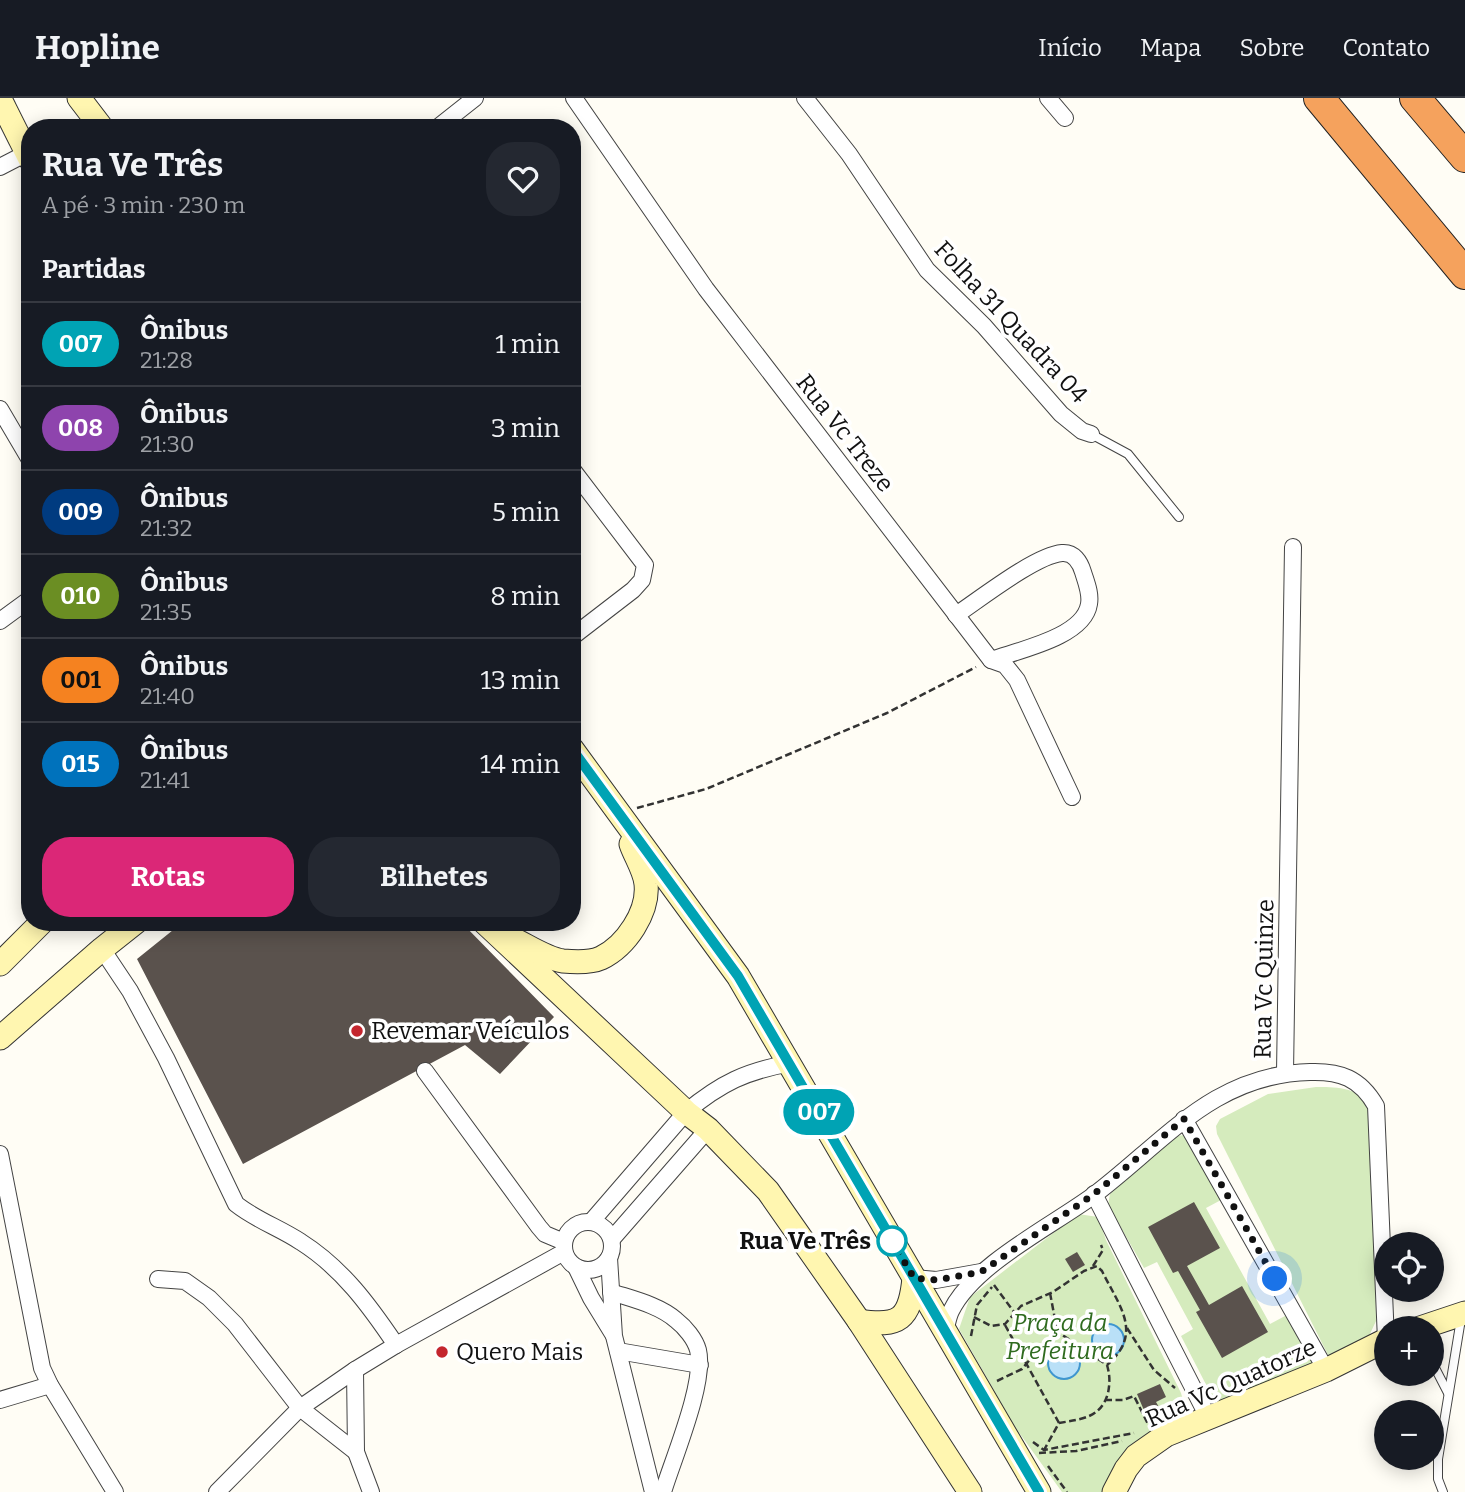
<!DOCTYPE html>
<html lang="pt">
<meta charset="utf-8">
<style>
body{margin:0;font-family:Bitter,serif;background:#242831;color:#f1f3f6;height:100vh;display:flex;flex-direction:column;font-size:26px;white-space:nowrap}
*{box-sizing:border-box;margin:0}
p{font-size:23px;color:#9ea1a6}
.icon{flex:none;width:38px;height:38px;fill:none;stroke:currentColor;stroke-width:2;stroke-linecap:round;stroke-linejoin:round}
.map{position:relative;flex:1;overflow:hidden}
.sheet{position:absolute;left:21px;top:21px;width:560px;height:812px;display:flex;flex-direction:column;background:#171b24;border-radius:28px;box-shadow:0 4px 18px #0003}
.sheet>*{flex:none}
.badge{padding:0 14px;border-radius:23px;font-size:24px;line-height:46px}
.tools{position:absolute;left:1374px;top:1134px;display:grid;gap:14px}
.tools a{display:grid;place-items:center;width:70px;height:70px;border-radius:50%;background:#171b24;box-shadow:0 4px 18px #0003;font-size:35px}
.you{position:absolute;width:35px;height:35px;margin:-18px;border:5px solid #fff;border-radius:50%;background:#1a73e8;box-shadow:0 0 0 10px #1a73e833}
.map>.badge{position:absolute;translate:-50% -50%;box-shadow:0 0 0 4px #fff}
h2{padding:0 21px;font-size:26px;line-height:63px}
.round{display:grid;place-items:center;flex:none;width:74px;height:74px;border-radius:28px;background:#242831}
.headline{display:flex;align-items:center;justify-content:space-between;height:119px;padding:0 21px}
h1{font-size:33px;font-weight:700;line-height:52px}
.button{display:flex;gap:14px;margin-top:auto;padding:14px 21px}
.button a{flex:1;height:80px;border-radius:28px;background:#db2777;color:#fff;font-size:28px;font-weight:700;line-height:80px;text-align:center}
.button a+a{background:#242831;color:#f1f3f6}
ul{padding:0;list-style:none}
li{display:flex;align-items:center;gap:21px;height:84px;padding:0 21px;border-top:2px solid #363941}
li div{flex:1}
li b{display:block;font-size:26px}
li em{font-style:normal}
li .badge{min-width:77px;font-weight:700;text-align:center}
header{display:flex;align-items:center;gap:42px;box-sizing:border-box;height:98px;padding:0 35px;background:#171b24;border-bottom:2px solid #363941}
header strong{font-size:33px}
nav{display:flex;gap:38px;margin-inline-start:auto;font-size:24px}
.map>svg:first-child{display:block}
.green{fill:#d5ebbd}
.water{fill:#b9e0f7;stroke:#3f96cf;stroke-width:2}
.building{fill:#5a524d}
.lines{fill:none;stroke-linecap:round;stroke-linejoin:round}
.lane-casing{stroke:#444;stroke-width:10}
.street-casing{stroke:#444;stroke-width:18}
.secondary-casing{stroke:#333;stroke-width:25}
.highway-casing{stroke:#222;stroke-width:32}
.path{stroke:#333;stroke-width:2.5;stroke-dasharray:7 3.5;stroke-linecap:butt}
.lane{stroke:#fff;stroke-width:8}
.street{stroke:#fff;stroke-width:16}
.secondary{stroke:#fff6b0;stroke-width:23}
.highway{stroke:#f5a25d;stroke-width:30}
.line-casing{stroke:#fff;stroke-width:16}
.line{stroke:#00a3b4;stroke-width:10}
.walk{stroke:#111;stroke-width:7;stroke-dasharray:0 12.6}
.poi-dot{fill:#c4262e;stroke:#fff;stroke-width:2.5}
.stop-dot{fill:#fff;stroke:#00a3b4;stroke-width:3.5}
.labels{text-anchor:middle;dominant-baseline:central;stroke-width:7;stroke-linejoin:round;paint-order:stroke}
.street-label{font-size:24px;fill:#111;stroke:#fff}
.poi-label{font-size:24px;fill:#111;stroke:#fff;text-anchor:start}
.stop-label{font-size:24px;font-weight:bold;fill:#111;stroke:#fff;text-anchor:end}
.park-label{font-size:24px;font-style:italic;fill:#2f6b1f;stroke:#fff}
</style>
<header>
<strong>Hopline</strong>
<nav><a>Início</a><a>Mapa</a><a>Sobre</a><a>Contato</a></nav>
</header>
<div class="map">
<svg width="1465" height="1394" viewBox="0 0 1465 1394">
<rect width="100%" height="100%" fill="#fffdf5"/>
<g class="green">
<path d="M1316,989C1333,989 1357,989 1368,1005C1371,1010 1372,1017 1373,1022L1376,1223L1369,1238L1334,1260L1328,1257L1324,1249L1217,1036L1216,1028L1220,1021L1268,996Z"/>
<polygon points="1185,1037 1221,1102 1206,1110 1270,1226 1285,1218 1290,1220 1313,1262 1310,1273 1226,1306 1215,1304 1181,1238 1193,1231 1157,1164 1144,1170 1108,1107 1110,1096 1175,1038"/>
<polygon points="1078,1116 1098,1119 1106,1142 1181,1295 1185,1309 1182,1318 1153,1337 1110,1394 1062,1394 1015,1329 959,1231 970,1199"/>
</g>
<g class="water">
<circle cx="1108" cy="1242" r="16"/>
<circle cx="1064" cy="1265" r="16"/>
</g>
<g class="building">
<polygon points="183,824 461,824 554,919 500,976 465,947 243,1066 137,861"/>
<polygon points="1194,1104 1220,1150 1187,1168 1209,1207 1242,1188 1268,1234 1222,1260 1196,1214 1200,1212 1178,1173 1173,1175 1148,1129"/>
<polygon points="1077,1154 1085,1167 1073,1174 1065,1161"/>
<polygon points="1160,1286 1166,1299 1156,1304 1160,1311 1146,1317 1137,1296"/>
</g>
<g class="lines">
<defs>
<g id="lane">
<polyline points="1091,336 1128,356 1179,419"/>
<polyline points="1432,1264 1448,1295"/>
<polyline points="1443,1394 1438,1381 1438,1361 1461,1221"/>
</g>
<g id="street">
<polyline points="574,0 706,191 991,562 1005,567 1017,582 1072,699"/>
<polyline points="805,0 849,56 927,172 984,228 1061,316 1082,333 1091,336"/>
<polyline points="1048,0 1065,20"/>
<polyline points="437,30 475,0"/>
<polyline points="0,69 27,55"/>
<polyline points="0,311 30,362"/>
<polyline points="572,371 645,467 642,482 633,492 572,539"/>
<path d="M956,517C980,501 1036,457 1062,455C1074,454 1080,464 1083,474C1086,484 1091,495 1089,506C1084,539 1019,552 991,562"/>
<polyline points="0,523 30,501"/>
<path d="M102,851L130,893L166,960L236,1106C256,1122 280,1130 301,1144C342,1170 369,1207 396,1247"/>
<polyline points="425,973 539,1129 545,1136 564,1144"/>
<polyline points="1285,975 1293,449"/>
<polyline points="1184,1021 1326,1272"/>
<polyline points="0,1056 42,1270 50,1287 115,1394"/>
<polyline points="1094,1096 1209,1321"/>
<circle cx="588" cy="1148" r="24"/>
<path d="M591,1124L686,1014C721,985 746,973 791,965"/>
<polyline points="612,1141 708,1031"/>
<polyline points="609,1160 614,1238 653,1394"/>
<polyline points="576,1169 591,1200 613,1236"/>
<polyline points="914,1180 936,1182 981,1174"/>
<polyline points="158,1181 185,1183 209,1200 235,1226 300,1310 356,1354"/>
<path d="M611,1194C632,1201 659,1207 676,1222C685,1229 695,1241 698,1252C706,1284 673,1361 663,1394"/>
<path d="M945,1233C947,1227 948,1219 951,1213C973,1167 1052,1128 1094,1097C1164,1044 1214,976 1310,974C1340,973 1360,980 1376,1008L1386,1242"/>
<polyline points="618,1253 700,1267"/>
<polyline points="355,1272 356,1354 371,1394"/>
<polyline points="0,1302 50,1287"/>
<polyline points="217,1394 300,1310 355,1272 396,1247 564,1154"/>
</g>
<g id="secondary">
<polyline points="79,0 102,30"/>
<polyline points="0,1 30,61"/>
<polyline points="572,651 738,878 1039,1394"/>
<polyline points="484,824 686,1014 708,1031 768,1093 859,1223 970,1394"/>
<path d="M509,839C525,846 546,861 563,863C574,864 590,865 601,860C626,848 649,814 646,786C645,773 635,758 631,746"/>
<polyline points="0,866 42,824"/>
<polyline points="0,940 102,851 136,824"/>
<path d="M859,1223C899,1229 910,1222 914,1180"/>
<polyline points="1420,1230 1465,1215"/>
<polyline points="1114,1394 1126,1371 1136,1358 1166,1337 1326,1272 1386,1242"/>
</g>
<g id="highway">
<polyline points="1319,0 1465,176"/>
<polyline points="1415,0 1465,59"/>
</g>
</defs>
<use href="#lane" class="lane-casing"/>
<use href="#street" class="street-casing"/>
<use href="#secondary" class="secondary-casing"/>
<use href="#highway" class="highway-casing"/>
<g class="path">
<polyline points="637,710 706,691 887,615 976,569"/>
<polyline points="1093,1168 1103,1152 1101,1147"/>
<polyline points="994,1187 1014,1214"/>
<polyline points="1050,1195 1058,1237"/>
<path d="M974,1219L991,1228L1005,1226L1021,1208L1053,1194L1084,1173L1097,1168L1102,1173C1119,1208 1144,1235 1107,1267"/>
<polyline points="1005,1227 1059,1325"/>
<polyline points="1127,1230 1154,1272 1175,1290"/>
<polyline points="971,1238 977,1207 992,1189"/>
<path d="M997,1283L1022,1271L1045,1243L1061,1236L1107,1267C1110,1277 1110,1285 1108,1295C1101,1320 1082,1321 1059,1325L1044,1352"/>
<polyline points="1105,1302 1123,1302 1134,1298 1148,1326"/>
<polyline points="1033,1344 1044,1352 1134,1335"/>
<polyline points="1039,1355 1076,1353 1122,1343"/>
<polyline points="1048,1368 1067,1394"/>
</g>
<use href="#lane" class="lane"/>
<use href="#street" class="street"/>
<use href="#secondary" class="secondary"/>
<use href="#highway" class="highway"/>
</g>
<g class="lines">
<defs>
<polyline id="line" points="572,651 738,878 1039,1394"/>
</defs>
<use href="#line" class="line-casing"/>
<use href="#line" class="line"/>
<polyline class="walk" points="892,1143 914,1180 936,1182 981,1174 1094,1096 1184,1021 1275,1181"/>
</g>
<g class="poi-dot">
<circle cx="357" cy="933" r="7"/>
<circle cx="442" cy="1254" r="7"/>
</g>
<circle class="stop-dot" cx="892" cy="1143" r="14"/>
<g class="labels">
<g class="street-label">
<text transform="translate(1011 224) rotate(47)">Folha 31 Quadra 04</text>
<text transform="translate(845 335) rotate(52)">Rua Vc Treze</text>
<text transform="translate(1264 881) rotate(-89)">Rua Vc Quinze</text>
<text transform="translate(1231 1285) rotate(-24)">Rua Vc Quatorze</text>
</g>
<g class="poi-label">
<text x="371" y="933">Revemar Veículos</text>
<text x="456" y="1254">Quero Mais</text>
</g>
<g class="stop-label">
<text x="871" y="1143">Rua Ve Três</text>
</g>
<g class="park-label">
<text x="1060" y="1225">Praça da<tspan x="1060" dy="28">Prefeitura</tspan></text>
</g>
</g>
</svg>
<div class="tools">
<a><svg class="icon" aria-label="locate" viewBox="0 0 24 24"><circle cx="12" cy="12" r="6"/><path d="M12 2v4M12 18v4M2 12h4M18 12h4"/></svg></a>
<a>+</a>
<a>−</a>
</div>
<div class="you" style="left:1275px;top:1181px"></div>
<b class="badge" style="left:819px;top:1014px;background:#00a3b4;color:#fff">007</b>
<section class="sheet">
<div class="headline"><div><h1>Rua Ve Três</h1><p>A pé · 3 min · 230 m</p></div><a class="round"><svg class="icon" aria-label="heart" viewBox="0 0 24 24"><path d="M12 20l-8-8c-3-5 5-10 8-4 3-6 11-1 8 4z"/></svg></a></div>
<h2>Partidas</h2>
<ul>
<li><span class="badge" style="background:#00a3b4;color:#fff">007</span><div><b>Ônibus</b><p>21:28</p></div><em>1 min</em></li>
<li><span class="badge" style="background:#8e44ad;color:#fff">008</span><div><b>Ônibus</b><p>21:30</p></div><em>3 min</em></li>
<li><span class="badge" style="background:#003b80;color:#fff">009</span><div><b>Ônibus</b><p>21:32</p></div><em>5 min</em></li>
<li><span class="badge" style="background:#6b8e23;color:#fff">010</span><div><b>Ônibus</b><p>21:35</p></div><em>8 min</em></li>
<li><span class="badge" style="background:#f58220;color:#111">001</span><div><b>Ônibus</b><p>21:40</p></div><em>13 min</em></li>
<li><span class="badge" style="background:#0072bc;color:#fff">015</span><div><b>Ônibus</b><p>21:41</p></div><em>14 min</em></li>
</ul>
<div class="button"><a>Rotas</a><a>Bilhetes</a></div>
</section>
</div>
